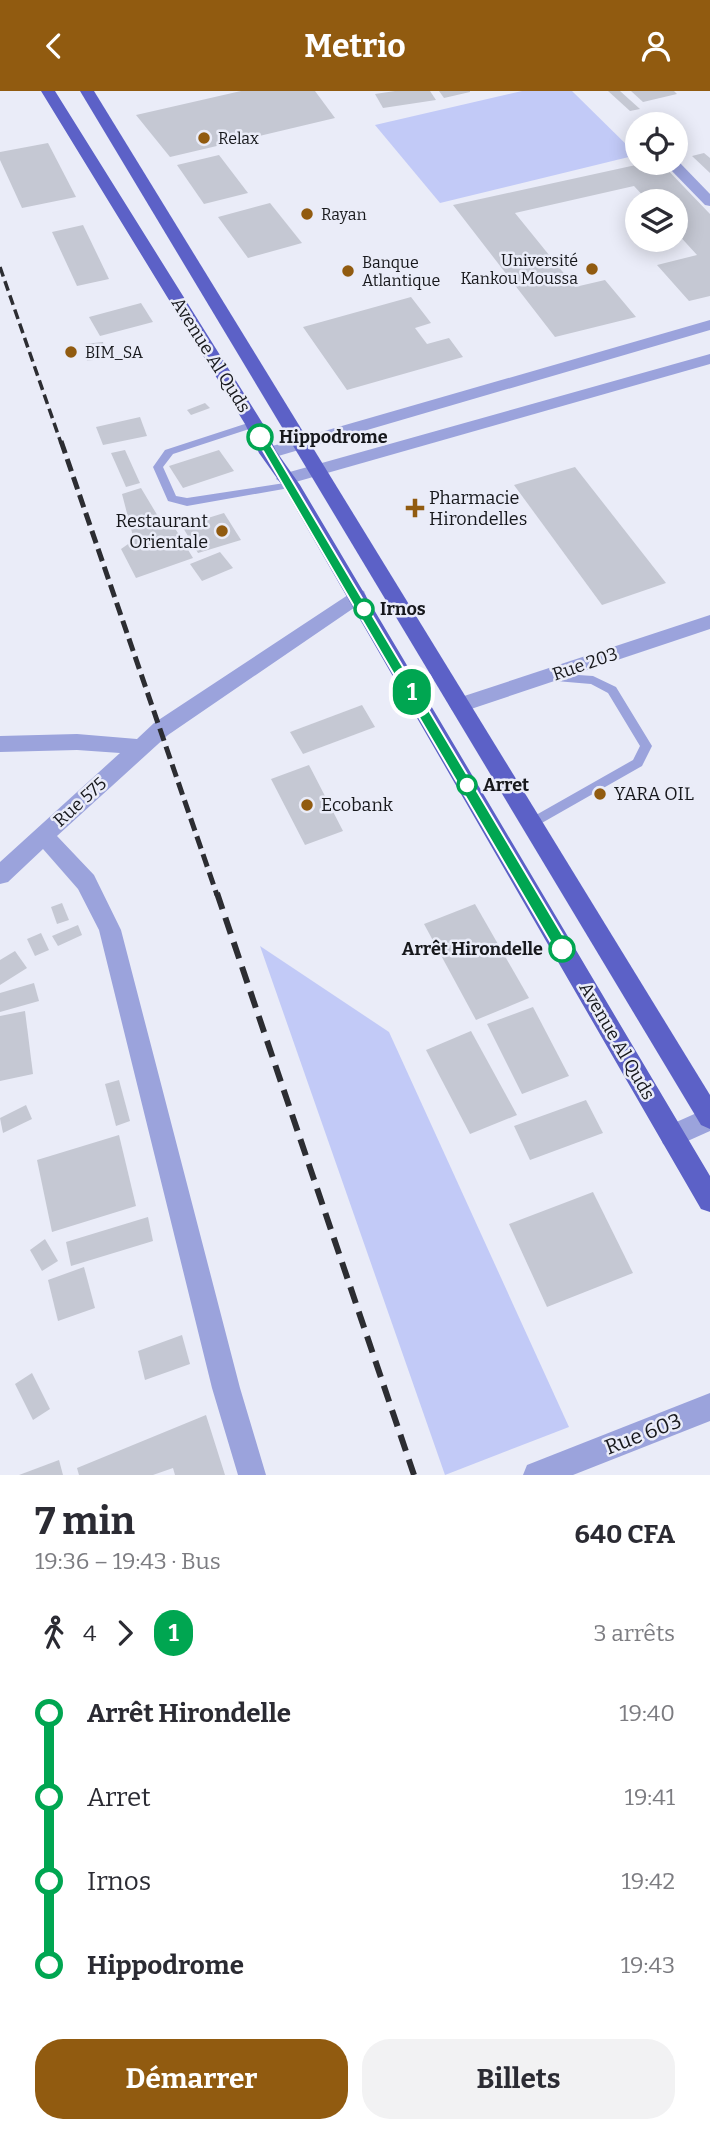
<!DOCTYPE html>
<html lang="fr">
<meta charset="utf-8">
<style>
body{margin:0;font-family:Bitter,serif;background:#f2f2f3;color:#2b2b33;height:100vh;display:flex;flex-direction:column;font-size:26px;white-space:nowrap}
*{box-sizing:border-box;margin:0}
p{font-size:23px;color:#7c7c81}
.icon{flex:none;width:38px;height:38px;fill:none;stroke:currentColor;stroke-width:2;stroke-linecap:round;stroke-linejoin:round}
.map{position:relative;height:1384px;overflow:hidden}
.panel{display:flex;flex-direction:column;background:#fff;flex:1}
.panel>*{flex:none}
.badge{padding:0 14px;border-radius:23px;font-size:24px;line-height:46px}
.controls{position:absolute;left:625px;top:21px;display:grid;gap:14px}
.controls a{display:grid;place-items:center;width:63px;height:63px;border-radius:50%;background:#fff;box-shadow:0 4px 18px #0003;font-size:35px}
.map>.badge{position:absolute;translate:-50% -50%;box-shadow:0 0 0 4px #fff}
.legs{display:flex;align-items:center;gap:10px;height:77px;padding:0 35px;font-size:23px}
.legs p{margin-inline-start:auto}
.head{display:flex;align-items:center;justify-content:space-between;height:119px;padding:0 35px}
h1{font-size:38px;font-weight:700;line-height:52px}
.action{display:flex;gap:14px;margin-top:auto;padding:14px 35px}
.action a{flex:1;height:80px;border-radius:28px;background:#915b10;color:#fff;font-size:28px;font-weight:700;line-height:80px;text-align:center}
.action a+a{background:#f2f2f3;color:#2b2b33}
ul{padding:0 35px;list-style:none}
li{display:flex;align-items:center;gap:24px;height:84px;font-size:26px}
li i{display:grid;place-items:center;width:10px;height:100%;margin:0 9px;background:currentColor}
li i::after{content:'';width:18px;height:18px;margin:-9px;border:5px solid;border-radius:50%;background:#fff}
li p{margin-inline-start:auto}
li:first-child i{background:linear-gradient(#0000 50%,currentColor 0)}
li:last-child i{background:linear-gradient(currentColor 50%,#0000 0)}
header{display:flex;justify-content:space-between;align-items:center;height:91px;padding:0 35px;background:#915b10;color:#fff;font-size:32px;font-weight:700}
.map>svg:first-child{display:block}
.green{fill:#c2caf7}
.building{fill:#c5c8d3}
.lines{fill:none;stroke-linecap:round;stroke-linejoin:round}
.service{fill:#9ba3dc;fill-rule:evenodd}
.minor{fill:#9ba3dc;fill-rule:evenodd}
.primary{fill:#5c61c7;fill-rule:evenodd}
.rail-far2{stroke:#2c2d32;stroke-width:3.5;stroke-dasharray:10 5;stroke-linecap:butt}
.rail-far1{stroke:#2c2d32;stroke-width:5;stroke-dasharray:13 6;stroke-linecap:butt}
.rail{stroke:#2c2d32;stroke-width:6;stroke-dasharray:17 9;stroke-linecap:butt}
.line-1{fill:#00a651;stroke:#fff;stroke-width:2}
.poi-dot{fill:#915b10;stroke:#eaecf8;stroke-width:2.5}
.stop-1-dot{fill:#fff;stroke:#00a651;stroke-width:3.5}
.labels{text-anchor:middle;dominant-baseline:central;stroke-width:5;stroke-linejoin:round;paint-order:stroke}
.far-poi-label{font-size:16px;fill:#17181c;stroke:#eaecf8;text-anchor:start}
.street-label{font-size:18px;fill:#17181c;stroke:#eaecf8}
.stop-label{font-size:18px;font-weight:bold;fill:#17181c;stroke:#eaecf8;text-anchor:start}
.poi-label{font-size:18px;fill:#17181c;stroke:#eaecf8;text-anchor:start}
.near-street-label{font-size:21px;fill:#17181c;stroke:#eaecf8}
</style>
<header><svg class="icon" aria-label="back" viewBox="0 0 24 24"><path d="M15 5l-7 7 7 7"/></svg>Metrio<svg class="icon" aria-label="person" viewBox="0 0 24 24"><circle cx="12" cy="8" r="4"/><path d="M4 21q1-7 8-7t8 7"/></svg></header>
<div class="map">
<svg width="710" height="1384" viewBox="0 0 710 1384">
<rect width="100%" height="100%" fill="#eaecf8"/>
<g class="green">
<polygon points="522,0 572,0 637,64 440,112 375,34"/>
<polygon points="260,855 389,941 569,1336 445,1384"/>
</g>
<g class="building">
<polygon points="241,0 315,0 335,27 170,66 136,24"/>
<polygon points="395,0 430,0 436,9 383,17 375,3"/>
<polygon points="439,0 470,0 470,1 444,7"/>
<polygon points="608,0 620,0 640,18 630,20"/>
<polygon points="631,0 674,0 677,3 643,11"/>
<polygon points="48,52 76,106 22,117 0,69 0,61"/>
<polygon points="704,62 710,67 710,82 692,65"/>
<polygon points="219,64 248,102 204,113 177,74"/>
<polygon points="645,72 661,72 710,123 710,205 689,210 657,174 697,164 676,141 676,110 648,110 634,95 515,122 575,196 605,189 636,226 555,246 453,114"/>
<polygon points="270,112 302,152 248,167 218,126"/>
<polygon points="83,134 109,188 77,195 52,141"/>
<polygon points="411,206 431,232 415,237 427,253 449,247 463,266 347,299 303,236"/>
<polygon points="141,212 153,231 100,245 89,226"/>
<polygon points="103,251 106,267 87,270 84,253"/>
<polygon points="205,312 210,317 191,324 187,319"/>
<polygon points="140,326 147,345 103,354 96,336"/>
<polygon points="125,359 140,392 126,396 111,362"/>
<polygon points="219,359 234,380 183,397 169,375"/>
<polygon points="575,376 666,492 602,514 514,394"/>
<polygon points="141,397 162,432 173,434 193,467 136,487 121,458 134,449 122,403"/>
<polygon points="224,422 241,449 198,462 182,435"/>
<polygon points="220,461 233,477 202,490 190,473"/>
<polygon points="362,614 375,636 303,663 290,641"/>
<polygon points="309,674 343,740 305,754 271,688"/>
<polygon points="62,812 69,829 57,833 51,816"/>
<polygon points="475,813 529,907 476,929 424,833"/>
<polygon points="78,834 82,844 58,855 52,845"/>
<polygon points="41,842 49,859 35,865 27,848"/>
<polygon points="15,860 27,877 0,894 0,869"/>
<polygon points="34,892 39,910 0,921 0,902"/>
<polygon points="533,916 569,985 522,1003 487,933"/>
<polygon points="25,920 33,983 0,990 0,925"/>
<polygon points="471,940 517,1024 470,1043 426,959"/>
<polygon points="119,989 130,1030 116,1035 105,993"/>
<polygon points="586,1009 603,1042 530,1069 514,1035"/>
<polygon points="26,1014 32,1028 3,1042 0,1027"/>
<polygon points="119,1044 136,1115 52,1141 37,1069"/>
<polygon points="593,1101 633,1182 547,1216 509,1133"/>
<polygon points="148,1126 153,1150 71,1175 66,1151"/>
<polygon points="45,1148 58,1170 42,1180 30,1159"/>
<polygon points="84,1176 95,1217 58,1230 48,1189"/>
<polygon points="182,1244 190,1273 145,1289 138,1260"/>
<polygon points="32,1282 50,1318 33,1329 15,1293"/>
<polygon points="206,1324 225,1384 175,1384 173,1377 153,1384 79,1384 77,1377"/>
<polygon points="59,1369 63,1384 19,1384"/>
</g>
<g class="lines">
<g class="service">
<polygon points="254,330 259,333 258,335 173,363 163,376 176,405 187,407 291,391 296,394 295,396 187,415 168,410 153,376 165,359"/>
<polygon points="548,582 593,585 616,596 652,655 642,675 533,737 529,736 527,732 529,728 633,669 640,655 608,602 591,593 544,589 542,586 544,583"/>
</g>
<g class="minor">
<polygon points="676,71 680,72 710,103 710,115 705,114 670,78 670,72"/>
<polygon points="710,229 710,239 268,368 259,362 262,358"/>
<polygon points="710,263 710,273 285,394 276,388 279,384"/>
<polygon points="357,498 364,500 366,505 364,510 168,644 57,745 94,784 121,839 240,1297 266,1384 238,1384 212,1297 99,839 78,798 43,758 8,791 0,793 0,771 120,662 77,659 0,661 0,645 77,643 137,648 154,632"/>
<polygon points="710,524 710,538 459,622 452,619 449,614 452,609"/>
<polygon points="710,1016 710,1040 672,1057 663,1053 660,1045 663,1037"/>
<polygon points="710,1302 710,1330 573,1384 523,1384 527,1374"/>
</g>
<g class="primary">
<polygon points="41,0 55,0 263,333 276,360 300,394 710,1085 710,1121 701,1118 284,397 259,362 245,333"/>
<polygon points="80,0 94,0 710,1004 710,1038 701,1034"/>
</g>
<polyline class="rail-far2" points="0,176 61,352"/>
<polyline class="rail-far1" points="61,350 217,804"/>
<polyline class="rail" points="217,802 414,1384"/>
</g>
<polygon class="line-1" points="260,342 266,346 568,853 570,858 568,862 557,862 255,346"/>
<g class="poi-dot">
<circle cx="204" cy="47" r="7"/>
<circle cx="307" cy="123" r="7"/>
<circle cx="592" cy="178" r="7"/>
<circle cx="348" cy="180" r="7"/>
<circle cx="71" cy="261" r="7"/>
<path d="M411.5 406.5h7v7h7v7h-7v7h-7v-7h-7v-7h7z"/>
<circle cx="222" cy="440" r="7"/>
<circle cx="600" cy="703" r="7"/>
<circle cx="307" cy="714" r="7"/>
</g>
<g class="stop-1-dot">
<circle cx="260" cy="346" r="12"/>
<circle cx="364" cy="518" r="9"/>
<circle cx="467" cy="694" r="9"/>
<circle cx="562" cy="858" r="12"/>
</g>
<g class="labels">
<g class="far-poi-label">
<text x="218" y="47">Relax</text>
<text x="321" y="123">Rayan</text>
<text x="578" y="169" text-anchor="end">Université<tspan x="578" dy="18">Kankou Moussa</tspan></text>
<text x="362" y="171">Banque<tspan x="362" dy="18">Atlantique</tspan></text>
<text x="85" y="261">BIM_SA</text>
</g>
<g class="street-label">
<text transform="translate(211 264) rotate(58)">Avenue Al Quds</text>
<text transform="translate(585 573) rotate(-19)">Rue 203</text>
<text transform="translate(80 711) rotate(-42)">Rue 575</text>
<text transform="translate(617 950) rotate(60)">Avenue Al Quds</text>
</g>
<g class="stop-label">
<text x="279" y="346">Hippodrome</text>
<text x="380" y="518">Irnos</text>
<text x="483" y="694">Arret</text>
<text x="543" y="858" text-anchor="end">Arrêt Hirondelle</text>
</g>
<g class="poi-label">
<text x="429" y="407">Pharmacie<tspan x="429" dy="21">Hirondelles</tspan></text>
<text x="208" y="430" text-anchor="end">Restaurant<tspan x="208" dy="21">Orientale</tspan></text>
<text x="614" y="703">YARA OIL</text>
<text x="321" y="714">Ecobank</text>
</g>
<g class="near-street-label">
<text transform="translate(643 1343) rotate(-21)">Rue 603</text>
</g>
</g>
</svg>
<div class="controls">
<a><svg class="icon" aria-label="locate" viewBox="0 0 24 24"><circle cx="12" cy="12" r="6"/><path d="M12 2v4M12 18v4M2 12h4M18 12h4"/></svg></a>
<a><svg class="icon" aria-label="layers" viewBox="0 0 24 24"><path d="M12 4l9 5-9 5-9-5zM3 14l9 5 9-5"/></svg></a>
</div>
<b class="badge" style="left:412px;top:601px;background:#00a651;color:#fff">1</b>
</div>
<section class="panel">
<div class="head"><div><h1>7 min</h1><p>19:36 – 19:43 · Bus</p></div><b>640 CFA</b></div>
<div class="legs"><svg class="icon" aria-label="walk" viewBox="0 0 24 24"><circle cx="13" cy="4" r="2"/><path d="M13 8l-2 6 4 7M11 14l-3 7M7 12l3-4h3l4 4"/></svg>4<svg class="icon" aria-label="forward" viewBox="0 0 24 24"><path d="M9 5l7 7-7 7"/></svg><b class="badge" style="background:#00a651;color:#fff">1</b><p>3 arrêts</p></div>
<ul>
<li><i style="color:#00a651"></i><b>Arrêt Hirondelle</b><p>19:40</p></li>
<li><i style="color:#00a651"></i><span>Arret</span><p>19:41</p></li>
<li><i style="color:#00a651"></i><span>Irnos</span><p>19:42</p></li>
<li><i style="color:#00a651"></i><b>Hippodrome</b><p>19:43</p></li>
</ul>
<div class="action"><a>Démarrer</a><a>Billets</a></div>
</section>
